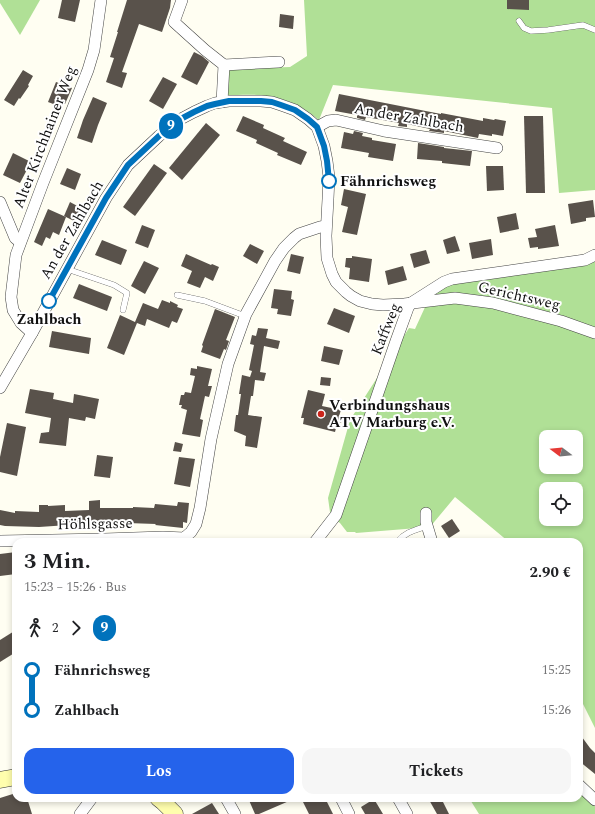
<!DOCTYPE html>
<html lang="de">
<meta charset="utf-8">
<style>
body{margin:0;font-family:Spectral,serif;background:#f6f6f6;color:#202124;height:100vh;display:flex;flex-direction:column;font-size:15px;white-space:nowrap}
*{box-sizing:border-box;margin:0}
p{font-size:13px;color:#757577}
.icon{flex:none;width:22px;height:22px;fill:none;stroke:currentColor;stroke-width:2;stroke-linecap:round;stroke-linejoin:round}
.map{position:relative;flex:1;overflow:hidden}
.details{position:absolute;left:12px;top:538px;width:571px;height:264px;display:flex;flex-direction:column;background:#fff;border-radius:12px;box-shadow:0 2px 6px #0003}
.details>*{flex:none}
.badge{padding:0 8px;border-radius:13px;font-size:14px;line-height:26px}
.needle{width:26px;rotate:286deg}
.controls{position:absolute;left:539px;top:430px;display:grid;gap:8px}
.controls a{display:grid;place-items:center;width:44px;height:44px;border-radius:8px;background:#fff;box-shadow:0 2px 6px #0003;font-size:20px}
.map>.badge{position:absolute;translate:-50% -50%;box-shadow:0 0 0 2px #fff}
.legs{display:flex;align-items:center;gap:6px;height:44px;padding:0 12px;font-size:13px}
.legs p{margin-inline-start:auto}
.headline{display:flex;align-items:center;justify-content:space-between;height:68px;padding:0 12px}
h1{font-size:22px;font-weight:700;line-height:30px}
.cta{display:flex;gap:8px;margin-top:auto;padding:8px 12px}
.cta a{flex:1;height:46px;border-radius:12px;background:#2563eb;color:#fff;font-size:16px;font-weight:700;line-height:46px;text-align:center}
.cta a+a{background:#f6f6f6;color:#202124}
ul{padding:0 12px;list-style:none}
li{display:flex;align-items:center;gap:14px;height:40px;font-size:15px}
li i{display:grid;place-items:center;width:6px;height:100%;margin:0 5px;background:currentColor}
li i::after{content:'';width:10px;height:10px;margin:-5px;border:3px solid;border-radius:50%;background:#fff}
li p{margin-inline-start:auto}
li:first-child i{background:linear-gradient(#0000 50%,currentColor 0)}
li:last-child i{background:linear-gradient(currentColor 50%,#0000 0)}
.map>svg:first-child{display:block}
.forest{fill:#b0e096;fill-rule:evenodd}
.building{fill:#59524b}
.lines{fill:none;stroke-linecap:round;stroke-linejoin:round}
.lane-casing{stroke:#434343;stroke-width:6}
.street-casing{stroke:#434343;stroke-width:12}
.secondary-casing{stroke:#323232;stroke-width:17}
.lane{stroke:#fff;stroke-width:5.5}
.street{stroke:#fff;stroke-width:11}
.secondary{stroke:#fffead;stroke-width:16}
.line-1-casing{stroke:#fff;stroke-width:9}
.line-1{stroke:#0072bc;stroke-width:6}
.stop-1-dot{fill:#fff;stroke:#0072bc;stroke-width:2}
.poi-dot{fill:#cc251b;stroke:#fff;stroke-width:1.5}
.labels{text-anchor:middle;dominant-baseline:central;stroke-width:4;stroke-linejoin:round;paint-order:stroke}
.street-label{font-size:15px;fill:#101010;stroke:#fff}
.stop-label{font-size:15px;font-weight:bold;fill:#101010;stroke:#fff;text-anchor:start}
.poi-label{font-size:15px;font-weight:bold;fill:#101010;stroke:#fff;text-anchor:start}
</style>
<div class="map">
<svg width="595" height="814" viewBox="0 0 595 814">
<rect width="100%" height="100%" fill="#fffef2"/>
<g class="forest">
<polygon points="0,0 40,0 20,35 0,3"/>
<path d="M304,0H595V190L559,193L552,108L333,85L319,120C291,96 262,92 226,96L229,69L290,67L307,56Z"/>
<path d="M595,258V728L579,696V542H509L455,497L430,527L356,533L355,532H347L340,523L334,519V514L330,512L328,498L350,420L409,328L415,329L426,305L430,294L469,277ZM546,437H576V467H546ZM546,489H576V519H546Z"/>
<polygon points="579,789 595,804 595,814 479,814 469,798 579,798"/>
</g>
<g class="building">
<polygon points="62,0 80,0 75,22 58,18"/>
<polygon points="127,0 171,0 170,8 162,32 139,24 122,72 127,73 122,88 106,82 114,58 110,57 118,32 117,32"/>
<polygon points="507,0 529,0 529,10 507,9"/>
<polygon points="280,14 294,16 293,29 279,27"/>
<polygon points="194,52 202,56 209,62 197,85 181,77"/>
<polygon points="23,70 33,76 28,85 29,86 20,99 19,98 14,106 4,100"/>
<polygon points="163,77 177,84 163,109 149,101"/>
<polygon points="56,82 72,88 65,104 58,101 56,105 48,102"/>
<polygon points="339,94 441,114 441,113 483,121 483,118 494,120 495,119 506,121 503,136 492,134 492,136 479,134 478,138 444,131 444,133 429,131 430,129 407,124 407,127 398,126 399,123 366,117 365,120 357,118 357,115 335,111"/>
<polygon points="93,97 107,103 98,125 92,143 77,138 83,120"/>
<polygon points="243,116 264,125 263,128 285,138 283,141 307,152 301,165 277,155 278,153 256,143 257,140 236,131"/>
<polygon points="524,116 543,116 545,193 526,193"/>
<polygon points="206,123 220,135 182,180 169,168"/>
<polygon points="354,131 363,133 362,136 372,138 372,140 396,144 393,161 368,157 369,153 341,148 344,132 353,134"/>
<polygon points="418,143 444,147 444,148 472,151 470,166 442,163 442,161 417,159"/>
<polygon points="13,153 31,162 20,183 3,175"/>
<polygon points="154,164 167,173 135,216 123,207"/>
<polygon points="486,166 503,166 504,190 487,191"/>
<polygon points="67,168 81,174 75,190 60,184"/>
<polygon points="344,189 366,194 357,235 342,232 348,207 341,205"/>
<polygon points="593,200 595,217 586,218 586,221 571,224 568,204"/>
<polygon points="70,202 81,208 74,221 64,216"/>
<polygon points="48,209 66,217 59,235 53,232 50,239 46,237 42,246 34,242"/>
<polygon points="516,213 519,229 500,233 497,217"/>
<polygon points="142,225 155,230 148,248 135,243"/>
<polygon points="555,225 559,246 538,249 538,247 530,248 528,238 537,237 535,229"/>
<polygon points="455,236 460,251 447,254 443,240"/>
<polygon points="491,239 493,255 472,259 469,243"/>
<polygon points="102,240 127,250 121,265 95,255"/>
<polygon points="250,244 264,251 257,264 243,256"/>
<polygon points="426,250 430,263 414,268 410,254"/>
<polygon points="186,254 211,265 212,264 219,267 213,281 205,277 200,288 187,283 192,271 181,266"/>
<polygon points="291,254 304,257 300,274 287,271"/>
<polygon points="352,256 372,259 369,282 349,279 350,268 345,267 346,258 352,258"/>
<polygon points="144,261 159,268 145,294 131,286"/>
<polygon points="403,266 407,280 388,285 385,271"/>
<polygon points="79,284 112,297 107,311 73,298"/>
<polygon points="274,289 292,291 291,299 294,300 291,316 277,314 278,309 271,308"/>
<polygon points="162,300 170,303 170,301 178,305 177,307 183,309 177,323 172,321 169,328 147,319 145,326 137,323 124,355 107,348 120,315 135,322 143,303 158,309"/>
<polygon points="334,308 355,316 349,333 327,324"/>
<polygon points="215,309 235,317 226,340 229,341 226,350 224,349 220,359 201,352 203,346 202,345"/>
<polygon points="258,328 268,329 266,338 280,341 278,349 264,346 260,372 266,373 264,381 255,380 253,396 251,396 248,415 262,417 257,448 245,446 246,436 234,431 236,415 238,415 241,394 239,394 242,375 250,377 252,371 249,370 254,345 250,344 252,335 256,336"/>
<polygon points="52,331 91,338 89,354 49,347"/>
<polygon points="324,346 343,350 339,365 321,361"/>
<polygon points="197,366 212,369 208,386 212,386 209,397 205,396 200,419 203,420 200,437 182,434 187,410 181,408 182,405 179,405 181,395 184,395 185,392 191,393 195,376 190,375 191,368 197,369"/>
<polygon points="321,377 331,378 330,386 320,385"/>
<polygon points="30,389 54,393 53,399 73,403 74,394 99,399 95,419 86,417 85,421 69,418 66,446 39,443 41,433 49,432 51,418 25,413"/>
<polygon points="308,390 325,394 322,406 341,410 339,416 344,421 337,424 335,432 303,424 304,418 301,418"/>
<polygon points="7,423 26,427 17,476 0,472 0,457"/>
<polygon points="175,442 183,444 181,452 173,451"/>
<polygon points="97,455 113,457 110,478 94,476"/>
<polygon points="179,457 195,459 190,487 174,484"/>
<polygon points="100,500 100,508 133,508 133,507 154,508 155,504 177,506 178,502 189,503 187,523 183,522 183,528 155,525 156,524 98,522 98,523 39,527 5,526 0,525 0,510 15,513 15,511 39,512 39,505 48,505 48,506 65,505 65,511 89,510 89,501"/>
<polygon points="452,519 460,531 449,538 441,526"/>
<polygon points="16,552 16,574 0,576 0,554"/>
<polygon points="16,630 16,652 0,662 0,640"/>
<polygon points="579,733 590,748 595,753 595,774 579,761"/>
<polygon points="16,793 16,798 27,798 32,814 0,814 0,798"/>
<polygon points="248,798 296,798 259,814 255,814"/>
<polygon points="301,798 325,798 333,814 309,814"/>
<polygon points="428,798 441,798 449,814 437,814"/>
<polygon points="374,799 383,814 365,814 361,807"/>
<polygon points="212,803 219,814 192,814"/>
</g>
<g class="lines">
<defs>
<g id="lane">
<polyline points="519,21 524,28 531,31 548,30 583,25 595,30"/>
<polyline points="67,269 114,285 127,293 123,310"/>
<polyline points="177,295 205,301 245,316"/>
<path d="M397,542C405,532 415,530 427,526"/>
</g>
<g id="street">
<polyline points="182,0 174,22 205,50 224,65 222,102"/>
<polyline points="224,65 279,62"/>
<polyline points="317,127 328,121 336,120 384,131 497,148"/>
<polyline points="0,202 15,238 20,242"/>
<polyline points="32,333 21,323 13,310 11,297 16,255 43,183 88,70 94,50 101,0"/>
<polyline points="0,388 32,333 106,198 128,165 159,136 175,122 194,112 207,106 215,103 229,101 261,101 272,102 281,105 295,110 308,119 317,127 324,146 327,161 329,177 328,199 326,236 327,258 332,274 336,282 346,292 351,296 360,301 372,304 383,305 404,304 455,298 493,303 561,321 595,333"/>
<polyline points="426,513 426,522 432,542"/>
<polyline points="0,541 104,539 163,537 184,538 191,532 196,524 200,508 211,439 228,364 246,314 275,261 284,248 294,238 299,234 320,227 326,226"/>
<polyline points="315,542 336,515 396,341 408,308 411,303 444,282 452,279 585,260 595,255"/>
<polyline points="579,785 595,800"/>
<polyline points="226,798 235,814"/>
<polyline points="341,798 349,814"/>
<polyline points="398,798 407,814"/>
<polyline points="80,814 92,798"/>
</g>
<g id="secondary">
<polyline points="0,780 16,777"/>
<polyline points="158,798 163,802 175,814"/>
</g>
</defs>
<use href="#lane" class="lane-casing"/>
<use href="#street" class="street-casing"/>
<use href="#secondary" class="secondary-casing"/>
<use href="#lane" class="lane"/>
<use href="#street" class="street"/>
<use href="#secondary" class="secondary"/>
</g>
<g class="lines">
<defs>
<polyline id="line-1" points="49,301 106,198 128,165 159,136 175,122 194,112 207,106 215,104 229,101 261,101 272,102 281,105 295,110 308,119 317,127 324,146 327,161 329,181"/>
</defs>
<use href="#line-1" class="line-1-casing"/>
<use href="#line-1" class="line-1"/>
</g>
<g class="stop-1-dot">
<circle cx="329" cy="181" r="7"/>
<circle cx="49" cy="301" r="7"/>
</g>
<circle class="poi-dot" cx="321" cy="414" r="4"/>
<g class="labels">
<g class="street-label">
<text transform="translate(409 118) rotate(10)">An der Zahlbach</text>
<text transform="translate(45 137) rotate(-69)">Alter Kirchhainer Weg</text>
<text transform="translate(72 230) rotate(-60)">An der Zahlbach</text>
<text transform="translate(519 296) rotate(13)">Gerichtsweg</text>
<text transform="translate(386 329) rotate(-68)">Kaffweg</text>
<text transform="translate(95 524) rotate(-1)">Höhlsgasse</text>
</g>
<g class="stop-label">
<text x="340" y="181">Fähnrichsweg</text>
<text x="49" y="319" text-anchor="middle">Zahlbach</text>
</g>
<g class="poi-label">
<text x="329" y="405">Verbindungshaus<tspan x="329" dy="17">ATV Marburg e.V.</tspan></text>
</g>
</g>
</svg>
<div class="controls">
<a><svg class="needle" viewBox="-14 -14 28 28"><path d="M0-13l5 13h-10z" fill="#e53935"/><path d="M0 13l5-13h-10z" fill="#757577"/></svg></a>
<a><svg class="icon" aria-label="locate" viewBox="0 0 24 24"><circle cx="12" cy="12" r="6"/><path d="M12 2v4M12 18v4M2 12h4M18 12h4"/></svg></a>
</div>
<b class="badge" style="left:171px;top:126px;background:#0072bc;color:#fff">9</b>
<section class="details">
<div class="headline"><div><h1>3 Min.</h1><p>15:23 – 15:26 · Bus</p></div><b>2.90 €</b></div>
<div class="legs"><svg class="icon" aria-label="walk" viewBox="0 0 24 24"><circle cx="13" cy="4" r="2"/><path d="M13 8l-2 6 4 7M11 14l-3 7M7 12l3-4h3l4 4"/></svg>2<svg class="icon" aria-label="forward" viewBox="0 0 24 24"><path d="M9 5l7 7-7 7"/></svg><b class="badge" style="background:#0072bc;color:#fff">9</b></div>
<ul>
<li><i style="color:#0072bc"></i><b>Fähnrichsweg</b><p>15:25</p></li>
<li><i style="color:#0072bc"></i><b>Zahlbach</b><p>15:26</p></li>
</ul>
<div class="cta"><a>Los</a><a>Tickets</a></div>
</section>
</div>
